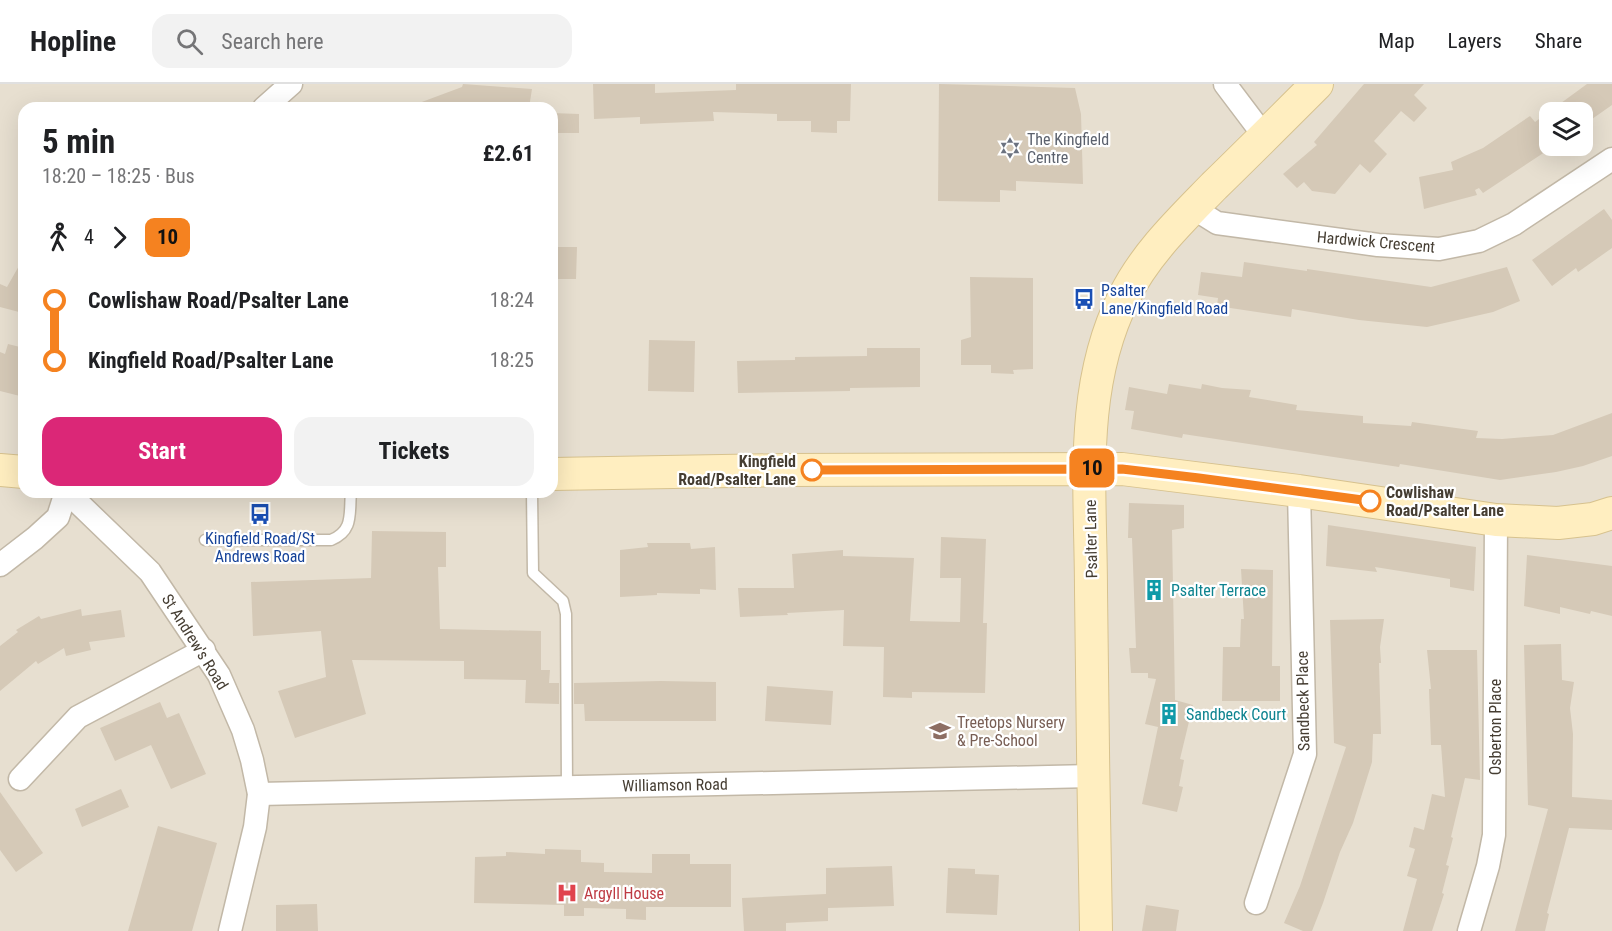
<!DOCTYPE html>
<meta charset="utf-8">
<style>
body{margin:0;font-family:"Roboto Condensed",sans-serif;background:#f2f2f2;color:#202124;height:100vh;display:flex;flex-direction:column;font-size:22px;white-space:nowrap}
*{box-sizing:border-box;margin:0}
p{font-size:20px;color:#757577}
.icon{flex:none;width:33px;height:33px;fill:none;stroke:currentColor;stroke-width:2;stroke-linecap:round;stroke-linejoin:round}
.map{position:relative;flex:1;overflow:hidden}
.sheet{position:absolute;left:18px;top:18px;width:540px;height:396px;display:flex;flex-direction:column;background:#fff;border-radius:18px;box-shadow:0 6px 24px #0002}
.sheet>*{flex:none}
.badge{padding:0 12px;border-radius:9px;font-size:21px;line-height:39px}
.fabs{position:absolute;left:1539px;top:18px;display:grid;gap:12px}
.fabs a{display:grid;place-items:center;width:54px;height:54px;border-radius:12px;background:#fff;box-shadow:0 6px 24px #0002;font-size:30px}
.map>.badge{position:absolute;translate:-50% -50%;box-shadow:0 0 0 3px #fff}
.legs{display:flex;align-items:center;gap:9px;height:66px;padding:0 24px;font-size:20px}
.legs p{margin-inline-start:auto}
.head{display:flex;align-items:center;justify-content:space-between;height:102px;padding:0 24px}
h1{font-size:33px;font-weight:700;line-height:45px}
.cta{display:flex;gap:12px;margin-top:auto;padding:12px 24px}
.cta a{flex:1;height:69px;border-radius:18px;background:#db2777;color:#fff;font-size:24px;font-weight:700;line-height:69px;text-align:center}
.cta a+a{background:#f2f2f2;color:#202124}
ul{padding:0 24px;list-style:none}
li{display:flex;align-items:center;gap:21px;height:60px;font-size:22px}
li i{display:grid;place-items:center;width:9px;height:100%;margin:0 8px;background:currentColor}
li i::after{content:'';width:15px;height:15px;margin:-8px;border:4px solid;border-radius:50%;background:#fff}
li p{margin-inline-start:auto}
li:first-child i{background:linear-gradient(#0000 50%,currentColor 0)}
li:last-child i{background:linear-gradient(currentColor 50%,#0000 0)}
header{display:flex;align-items:center;gap:36px;box-sizing:border-box;height:84px;padding:0 30px;background:#fff;border-bottom:2px solid #e0e0e0}
header strong{font-size:28px}
nav{display:flex;gap:33px;margin-inline-start:auto;font-size:21px}
.search{width:420px;height:54px;background:#f2f2f2;display:flex;align-items:center;gap:15px;box-sizing:border-box;padding:0 21px;border-radius:18px;color:#757577;font-size:22px}
.map>svg:first-child{display:block}
.residential{fill:#e7dfd0;fill-rule:evenodd}
.building{fill:#d5c9b7}
.lines{fill:none;stroke-linecap:round;stroke-linejoin:round}
.lane-casing{stroke:#c2b8a7;stroke-width:13}
.street-casing{stroke:#c2b8a7;stroke-width:25}
.secondary-casing{stroke:#d7c28e;stroke-width:34}
.lane{stroke:#fff;stroke-width:10}
.street{stroke:#fff;stroke-width:22}
.secondary{stroke:#ffeec0;stroke-width:32}
.line-1-casing{stroke:#fff;stroke-width:14}
.line-1{stroke:#f58220;stroke-width:9}
.stop-1-dot{fill:#fff;stroke:#f58220;stroke-width:3}
.labels{text-anchor:middle;dominant-baseline:central;stroke-width:4.5;stroke-linejoin:round;paint-order:stroke}
.worship-label{font-size:16px;fill:#5b616d;stroke:#fff;text-anchor:start}
.street-label{font-size:16px;fill:#453d32;stroke:#fff}
.transit-label{font-size:16px;fill:#164399;stroke:#fff;text-anchor:start}
.stop-label{font-size:16px;font-weight:bold;fill:#453d32;stroke:#fff;text-anchor:end}
.culture-label{font-size:16px;fill:#0d838f;stroke:#fff;text-anchor:start}
.education-label{font-size:16px;fill:#785e54;stroke:#fff;text-anchor:start}
.health-label{font-size:16px;fill:#be3a42;stroke:#fff;text-anchor:start}
</style>
<header>
<strong>Hopline</strong>
<div class="search"><svg class="icon" aria-label="search" viewBox="0 0 24 24"><circle cx="10" cy="10" r="6"/><path d="M15 15l6 6"/></svg>Search here</div>
<nav><a>Map</a><a>Layers</a><a>Share</a></nav>
</header>
<div class="map">
<svg width="1612" height="847" viewBox="0 0 1612 847">
<rect width="100%" height="100%" fill="#f3eee2"/>
<path class="residential" d="M0,0H1612V847H0ZM24,24H552V408H24ZM1550,28H1582V62H1550Z"/>
<g class="building">
<polygon points="463,0 532,5 529,24 412,24 411,22 462,3"/>
<polygon points="593,0 655,0 655,9 736,6 736,0 851,0 850,37 837,37 837,49 811,48 811,37 777,37 777,30 713,28 714,37 640,40 640,33 594,35"/>
<polygon points="939,0 1075,4 1081,30 1083,100 1016,97 1016,107 1000,106 1000,118 938,117"/>
<polygon points="1364,0 1424,0 1414,11 1427,24 1414,38 1401,27 1374,57 1387,70 1370,89 1360,80 1335,110 1312,107 1304,98 1297,104 1283,90 1317,61 1314,58"/>
<polygon points="1587,0 1612,0 1612,21 1582,42 1582,28 1550,28 1550,62 1554,62 1483,109 1479,104 1475,106 1477,111 1424,125 1419,93 1453,86 1451,78 1483,64 1530,32 1535,38"/>
<polygon points="552,29 579,30 579,49 552,49"/>
<polygon points="1604,125 1612,136 1612,164 1578,188 1576,184 1552,202 1532,176"/>
<polygon points="552,163 577,163 576,195 552,195"/>
<polygon points="24,173 24,216 19,228 0,223 0,200 7,203"/>
<polygon points="1244,178 1307,187 1307,185 1431,203 1507,183 1520,217 1493,228 1427,243 1359,236 1292,225 1291,233 1217,222 1218,214 1198,211 1201,188 1242,193"/>
<polygon points="970,193 1033,194 1033,285 1013,286 1014,290 991,289 991,281 961,281 961,256 971,253"/>
<polygon points="649,256 695,257 694,308 648,307"/>
<polygon points="8,260 24,264 24,313 0,307 0,268 5,270"/>
<polygon points="867,264 920,264 920,303 850,304 850,307 738,309 737,277 795,276 795,273 867,272"/>
<polygon points="1169,300 1201,305 1202,300 1222,304 1251,306 1249,313 1297,321 1296,326 1363,332 1363,339 1411,342 1412,338 1478,347 1476,354 1502,355 1553,351 1612,329 1612,372 1583,382 1556,388 1500,396 1400,380 1399,383 1183,350 1182,354 1131,345 1134,327 1125,326 1129,303 1167,310"/>
<polygon points="1129,419 1184,421 1184,444 1172,446 1175,616 1193,621 1180,675 1184,676 1179,702 1183,703 1177,728 1142,720 1158,643 1145,640 1156,595 1148,594 1148,589 1131,589 1129,564 1136,564 1132,454 1128,454"/>
<polygon points="1328,441 1476,463 1474,507 1450,503 1450,495 1375,483 1377,488 1326,482"/>
<polygon points="372,447 446,448 446,483 438,483 440,545 541,547 541,586 550,586 549,599 559,599 559,620 525,619 526,596 464,595 464,577 352,576 366,630 295,654 278,607 326,593 321,547 253,552 251,498 371,494"/>
<polygon points="941,453 986,455 983,539 987,539 985,609 912,608 912,614 883,613 884,563 843,562 844,526 787,529 788,531 740,533 738,504 794,504 792,470 843,466 843,472 914,474 910,537 960,538 961,494 940,494"/>
<polygon points="647,459 690,459 691,465 715,463 716,506 700,505 700,510 657,509 657,511 620,513 620,466 648,463"/>
<polygon points="1527,471 1612,482 1612,532 1591,527 1590,530 1560,523 1560,530 1524,522"/>
<polygon points="1241,485 1273,486 1272,582 1280,582 1280,617 1222,617 1223,563 1240,563 1241,535 1244,535"/>
<polygon points="81,525 82,532 121,526 125,553 89,558 91,566 66,572 64,564 38,580 36,577 0,607 0,562 18,548 16,546 39,532 41,535"/>
<polygon points="1384,535 1380,563 1381,579 1379,579 1381,650 1373,650 1372,678 1353,739 1340,768 1323,819 1312,847 1303,847 1284,839 1300,802 1346,663 1334,659 1330,536"/>
<polygon points="1561,560 1562,596 1574,598 1570,624 1573,650 1572,713 1612,716 1612,746 1569,744 1547,829 1549,830 1545,847 1515,847 1548,725 1528,721 1524,561"/>
<polygon points="1427,566 1477,566 1480,696 1465,694 1451,753 1453,754 1446,781 1449,782 1442,809 1444,810 1432,847 1403,847 1417,795 1407,792 1415,765 1409,763 1414,743 1424,746 1432,710 1445,713 1441,661 1431,661 1429,605 1431,605"/>
<polygon points="661,597 716,598 716,637 585,637 584,620 574,620 574,599"/>
<polygon points="767,602 833,607 831,641 765,637"/>
<polygon points="160,618 167,634 179,629 206,690 171,705 151,661 115,677 100,644"/>
<polygon points="121,705 129,723 82,743 75,725"/>
<polygon points="0,708 43,769 16,788 0,766"/>
<polygon points="158,742 217,759 192,847 128,847"/>
<polygon points="545,765 581,766 581,778 604,779 604,788 652,789 652,770 690,770 690,780 731,780 731,823 646,823 646,836 626,835 626,825 584,824 584,832 564,832 564,821 474,819 475,773 506,772 506,768 545,770"/>
<polygon points="892,782 894,822 828,824 828,837 786,839 786,847 744,847 742,814 826,810 826,784"/>
<polygon points="948,784 975,785 975,790 999,791 997,831 946,829"/>
<polygon points="317,820 318,847 276,847 276,821"/>
<polygon points="1146,821 1179,826 1176,847 1142,847"/>
</g>
<g class="lines">
<defs>
<g id="lane">
<polyline points="532,408 533,489 563,517 566,530 567,704"/>
<path d="M205,456H331C354,447 349,429 351,408"/>
</g>
<g id="street">
<polyline points="1225,0 1265,53"/>
<polyline points="264,24 291,0"/>
<polyline points="1193,124 1217,139 1378,161 1439,165 1479,157 1514,140 1612,75"/>
<polyline points="67,408 150,488 219,591 243,646 252,676 259,710 255,743 230,847"/>
<polyline points="0,481 35,454 58,433 66,408"/>
<polyline points="20,695 78,633 204,566"/>
<polyline points="259,710 1092,692"/>
<polyline points="1256,819 1305,670 1299,407"/>
<polyline points="1469,847 1488,782 1494,751 1496,436"/>
</g>
<g id="secondary">
<polyline points="0,386 24,388"/>
<polyline points="552,390 786,386 1122,385 1299,407 1496,436 1558,439 1593,435 1612,429"/>
<path d="M1096,847C1094,734 1092,620 1091,507C1091,409 1078,304 1124,213C1145,170 1181,136 1214,102C1249,68 1283,34 1317,0"/>
</g>
</defs>
<use href="#lane" class="lane-casing"/>
<use href="#street" class="street-casing"/>
<use href="#secondary" class="secondary-casing"/>
<use href="#lane" class="lane"/>
<use href="#street" class="street"/>
<use href="#secondary" class="secondary"/>
</g>
<g class="lines">
<defs>
<polyline id="line-1" points="812,386 1122,385 1199,394 1370,417"/>
</defs>
<use href="#line-1" class="line-1-casing"/>
<use href="#line-1" class="line-1"/>
</g>
<defs>
<symbol id="synagogue-bare" viewBox="-9 -9 18 18"><path d="M0-6.5L5.6 3.2H-5.6ZM0 6.5L5.6-3.2H-5.6Z" fill="#6b7280" stroke="#fff" stroke-width="2.5" paint-order="stroke"/></symbol>
<symbol id="bus-bare" viewBox="-9 -9 18 18"><path d="M-5-6H5V4H4V6H2V4H-2V6H-4V4H-5ZM-3.5-4V0h7V-4ZM-3.5 1.2v1.5H-2V1.2ZM2 1.2v1.5H3.5V1.2Z" fill="#1a4fb4" stroke="#fff" stroke-width="2.5" paint-order="stroke"/></symbol>
<symbol id="building-bare" viewBox="-9 -9 18 18"><path d="M-4-6H4V6H1V3H-1V6H-4ZM-2.5-4.3h1.7v1.8h-1.7ZM.8-4.3h1.7v1.8H.8ZM-2.5-1h1.7V.8h-1.7ZM.8-1h1.7V.8H.8Z" fill="#0f9aa8" stroke="#fff" stroke-width="2.5" paint-order="stroke"/></symbol>
<symbol id="school-bare" viewBox="-9 -9 18 18"><path d="M0-5L7-2L0 1L-7-2ZM-4 1L0 2.5L4 1V4Q0 6-4 4Z" fill="#8d6e63" stroke="#fff" stroke-width="2.5" paint-order="stroke"/></symbol>
<symbol id="hospital-bare" viewBox="-9 -9 18 18"><path d="M-5-5h3v3.5h4V-5h3V5h-3V1.5h-4V5h-3Z" fill="#e0444e" stroke="#fff" stroke-width="2.5" paint-order="stroke"/></symbol>
</defs>
<g fill-rule="evenodd">
<use href="#synagogue-bare" x="995" y="49" width="30" height="30"/>
<use href="#bus-bare" x="1069" y="200" width="30" height="30"/>
<use href="#bus-bare" x="245" y="415" width="30" height="30"/>
<use href="#building-bare" x="1139" y="491" width="30" height="30"/>
<use href="#building-bare" x="1154" y="615" width="30" height="30"/>
<use href="#school-bare" x="925" y="632" width="30" height="30"/>
<use href="#hospital-bare" x="552" y="794" width="30" height="30"/>
</g>
<g class="stop-1-dot">
<circle cx="812" cy="386" r="10"/>
<circle cx="1370" cy="417" r="10"/>
</g>
<g class="labels">
<g class="worship-label">
<text x="1027" y="55">The Kingfield<tspan x="1027" dy="18">Centre</tspan></text>
</g>
<g class="street-label">
<text transform="translate(1376 158) rotate(5)">Hardwick Crescent</text>
<text transform="translate(1091 455) rotate(-91)">Psalter Lane</text>
<text transform="translate(195 558) rotate(58)">St Andrew's Road</text>
<text transform="translate(1303 617) rotate(-91)">Sandbeck Place</text>
<text transform="translate(1495 643) rotate(-90)">Osberton Place</text>
<text transform="translate(675 701) rotate(-1)">Williamson Road</text>
</g>
<g class="transit-label">
<text x="1101" y="206">Psalter<tspan x="1101" dy="18">Lane/Kingfield Road</tspan></text>
<text x="260" y="454" text-anchor="middle">Kingfield Road/St<tspan x="260" dy="18">Andrews Road</tspan></text>
</g>
<g class="stop-label">
<text x="796" y="377">Kingfield<tspan x="796" dy="18">Road/Psalter Lane</tspan></text>
<text x="1386" y="408" text-anchor="start">Cowlishaw<tspan x="1386" dy="18">Road/Psalter Lane</tspan></text>
</g>
<g class="culture-label">
<text x="1171" y="506">Psalter Terrace</text>
<text x="1186" y="630">Sandbeck Court</text>
</g>
<g class="education-label">
<text x="957" y="638">Treetops Nursery<tspan x="957" dy="18">&amp; Pre-School</tspan></text>
</g>
<g class="health-label">
<text x="584" y="809">Argyll House</text>
</g>
</g>
</svg>
<div class="fabs">
<a><svg class="icon" aria-label="layers" viewBox="0 0 24 24"><path d="M12 4l9 5-9 5-9-5zM3 14l9 5 9-5"/></svg></a>
</div>
<b class="badge" style="left:1092px;top:384px;background:#f58220;color:#111">10</b>
<section class="sheet">
<div class="head"><div><h1>5 min</h1><p>18:20 – 18:25 · Bus</p></div><b>£2.61</b></div>
<div class="legs"><svg class="icon" aria-label="walk" viewBox="0 0 24 24"><circle cx="13" cy="4" r="2"/><path d="M13 8l-2 6 4 7M11 14l-3 7M7 12l3-4h3l4 4"/></svg>4<svg class="icon" aria-label="forward" viewBox="0 0 24 24"><path d="M9 5l7 7-7 7"/></svg><b class="badge" style="background:#f58220;color:#111">10</b></div>
<ul>
<li><i style="color:#f58220"></i><b>Cowlishaw Road/Psalter Lane</b><p>18:24</p></li>
<li><i style="color:#f58220"></i><b>Kingfield Road/Psalter Lane</b><p>18:25</p></li>
</ul>
<div class="cta"><a>Start</a><a>Tickets</a></div>
</section>
</div>
